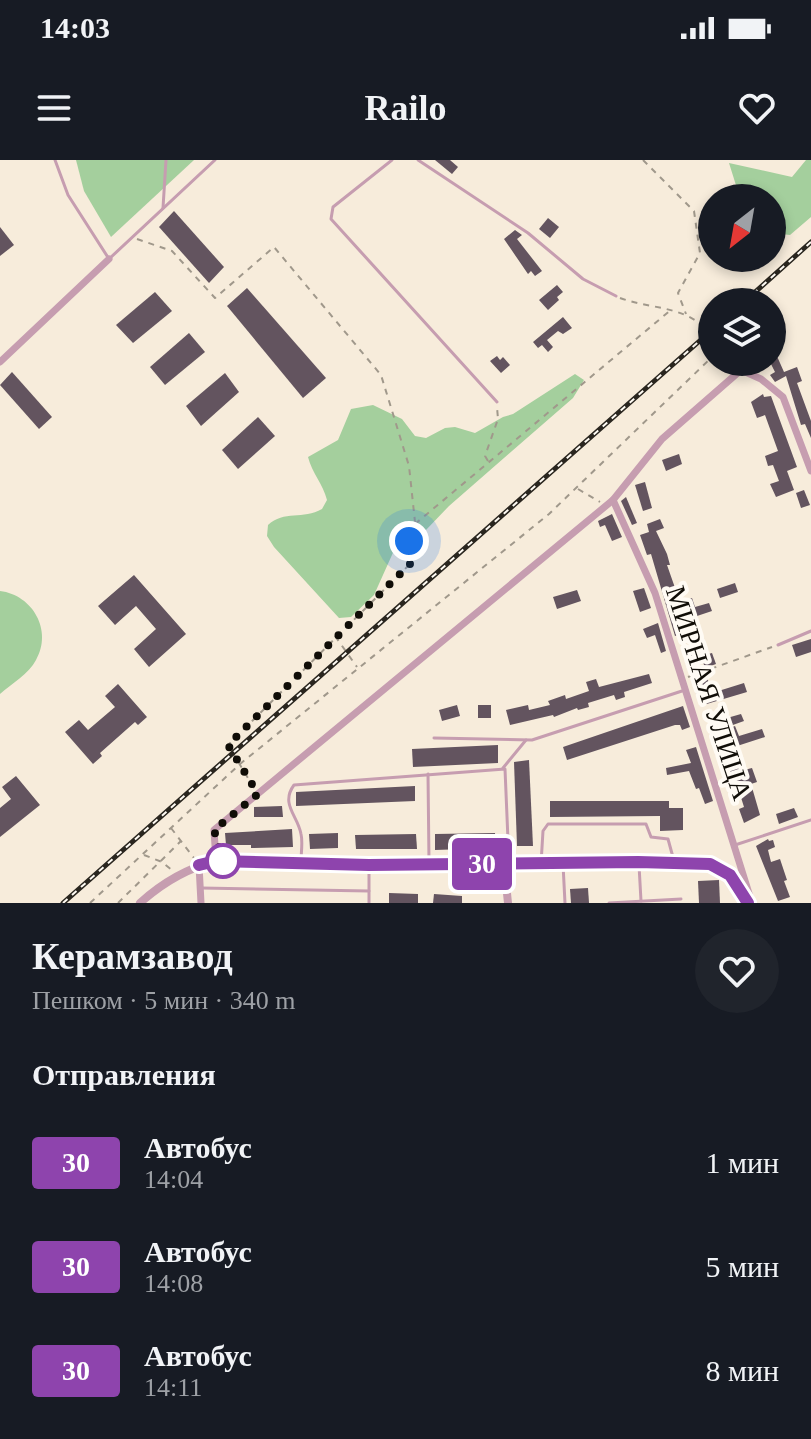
<!DOCTYPE html>
<html lang="ru">
<meta charset="utf-8">
<style>
body{margin:0;font-family:"Times New Roman",serif;background:#20242c;color:#f1f3f6;height:100vh;display:flex;flex-direction:column;font-size:30px;white-space:nowrap}
*{box-sizing:border-box;margin:0}
p{font-size:26px;color:#9ea1a6}
.icon{flex:none;width:44px;height:44px;fill:none;stroke:currentColor;stroke-width:2;stroke-linecap:round;stroke-linejoin:round}
.map{position:relative;height:743px;overflow:hidden}
.sheet{display:flex;flex-direction:column;background:#171b24;flex:1}
.sheet>*{flex:none}
.badge{padding:0 16px;border-radius:6px;font-size:28px;line-height:52px}
.needle{width:52px;rotate:211deg}
.buttons{position:absolute;left:698px;top:24px;display:grid;gap:16px}
.buttons a{display:grid;place-items:center;width:88px;height:88px;border-radius:50%;background:#171b24;box-shadow:0 4px 12px #0003;font-size:40px}
.you{position:absolute;width:40px;height:40px;margin:-20px;border:6px solid #fff;border-radius:50%;background:#1a73e8;box-shadow:0 0 0 12px #1a73e833}
.map>.badge{position:absolute;translate:-50% -50%;box-shadow:0 0 0 4px #fff}
h2{padding:0 32px;font-size:30px;line-height:72px}
.round{display:grid;place-items:center;flex:none;width:84px;height:84px;border-radius:42px;background:#20242c}
.headline{display:flex;align-items:center;justify-content:space-between;height:136px;padding:0 32px}
h1{font-size:38px;font-weight:800;line-height:60px}
ul{padding:0;list-style:none}
li{display:flex;align-items:center;gap:24px;height:104px;padding:0 32px}
li div{flex:1}
li b{display:block;font-size:30px}
li em{font-style:normal}
li .badge{min-width:88px;font-weight:700;text-align:center}
.status{display:flex;justify-content:space-between;align-items:center;height:56px;padding:0 40px;background:#171b24;direction:ltr}
.status svg{height:22px;fill:currentColor}
header{display:flex;justify-content:space-between;align-items:center;height:104px;padding:0 32px;background:#171b24;font-size:36px;font-weight:800}
.map>svg:first-child{display:block}
.green{fill:#a4cf9d}
.building{fill:#63545f}
.lines{fill:none;stroke-linecap:round;stroke-linejoin:round}
.path{stroke:#a0988b;stroke-width:2;stroke-dasharray:6 6;stroke-linecap:butt}
.service{stroke:#c69db0;stroke-width:3}
.minor{stroke:#c69db0;stroke-width:7}
.tertiary{stroke:#c69db0;stroke-width:8}
.rail-casing{stroke:#2a261f;stroke-width:5}
.rail{stroke:#fffbf4;stroke-width:2;stroke-dasharray:6;stroke-linecap:butt}
.line-casing{stroke:#fff;stroke-width:18}
.line{stroke:#8e44ad;stroke-width:12}
.walk{stroke:#100d07;stroke-width:8;stroke-dasharray:0 14.4}
.stop-dot{fill:#fff;stroke:#8e44ad;stroke-width:4}
.labels{text-anchor:middle;dominant-baseline:central;stroke-width:8;stroke-linejoin:round;paint-order:stroke}
.street-label{font-size:28px;fill:#100d07;stroke:#fffbf4}
</style>
<div class="status"><b>14:03</b><svg viewBox="0 0 49 12"><path d="M0 12V9h3v3zM5 12V6h3v6zM10 12V3h3v9zM15 12V0h3v12zM26 1h20v11H26zM47 4h2v5h-2z"/></svg></div>
<header><svg class="icon" aria-label="menu" viewBox="0 0 24 24"><path d="M4 6h16M4 12h16M4 18h16"/></svg>Railo<svg class="icon" aria-label="heart" viewBox="0 0 24 24"><path d="M12 20l-8-8c-3-5 5-10 8-4 3-6 11-1 8 4z"/></svg></header>
<div class="map">
<svg width="811" height="743" viewBox="0 0 811 743">
<rect width="100%" height="100%" fill="#f7ecdb"/>
<g class="green">
<polygon points="76,0 194,0 111,77 84,31"/>
<polygon points="806,0 811,0 811,57 790,75 772,73 772,38 740,38 729,3 792,17"/>
<path d="M575,214L584,220L573,238L449,346L426,370L404,379L396,386L374,435L351,457L339,458L274,387L267,376L268,365C284,350 303,360 322,349L327,340C323,324 312,313 308,297L338,280L351,249L373,245L402,259L415,276L426,278L445,268L455,267L475,273L503,257L513,254Z"/>
<path d="M0,431C33,435 53,471 36,500C29,514 11,524 0,534Z"/>
</g>
<g class="building">
<polygon points="435,0 450,0 458,7 452,14"/>
<polygon points="174,51 224,107 209,123 159,67"/>
<polygon points="548,58 559,67 550,78 539,69"/>
<polygon points="0,67 14,85 0,96"/>
<polygon points="515,70 522,75 517,79 542,111 535,116 531,111 528,114 504,79"/>
<polygon points="557,125 563,132 557,137 559,140 548,150 539,140"/>
<polygon points="247,128 326,218 303,238 227,146"/>
<polygon points="155,132 172,151 133,183 116,165"/>
<polygon points="563,157 572,168 563,174 558,171 547,180 553,187 548,192 542,185 538,188 533,182"/>
<polygon points="189,173 205,192 165,225 150,207"/>
<polygon points="772,185 784,212 797,207 802,221 797,223 811,261 811,278 805,264 801,265 786,216 775,222 770,215 775,212 770,202 772,202"/>
<polygon points="497,196 500,200 503,197 510,205 501,213 490,201"/>
<polygon points="12,212 52,257 39,269 0,225"/>
<polygon points="225,213 239,232 201,266 186,246"/>
<polygon points="763,234 764,237 771,236 797,307 787,311 794,330 776,337 770,324 779,321 773,305 768,306 765,296 778,291 765,255 757,258 751,242"/>
<polygon points="258,257 275,276 238,309 222,290"/>
<polygon points="679,294 682,304 666,311 662,300"/>
<polygon points="645,322 652,348 643,351 635,325"/>
<polygon points="804,330 810,345 801,348 796,333"/>
<polygon points="626,337 637,363 632,365 621,341"/>
<polygon points="612,354 622,377 612,381 605,365 600,367 598,361"/>
<polygon points="660,359 664,368 656,371 667,394 670,405 667,405 680,442 692,438 695,447 709,443 712,451 691,458 695,470 675,476 651,394 647,395 640,375 649,372 647,364"/>
<polygon points="134,415 186,474 149,507 134,489 156,469 136,446 115,465 98,446"/>
<polygon points="735,423 738,432 720,438 717,429"/>
<polygon points="644,428 651,448 640,452 633,431"/>
<polygon points="577,430 581,441 557,449 553,437"/>
<polygon points="658,463 666,491 661,493 655,475 647,478 643,469"/>
<polygon points="811,479 811,492 796,497 792,485"/>
<polygon points="699,489 703,502 687,507 683,494"/>
<polygon points="712,493 716,504 705,508 701,496"/>
<polygon points="649,514 652,523 624,532 625,537 616,540 614,535 588,543 589,547 578,550 577,548 554,557 553,555 510,565 506,550 528,545 529,550 550,545 548,541 565,535 566,539 589,531 586,522 596,519 599,527"/>
<polygon points="706,514 712,533 744,523 747,532 700,546 692,521"/>
<polygon points="118,524 147,557 138,565 135,562 100,593 102,596 93,604 65,572 79,560 88,570 115,547 105,536"/>
<polygon points="457,545 460,556 442,561 439,550"/>
<rect x="478" y="545" width="13" height="13"/>
<polygon points="683,546 690,567 682,570 680,565 675,565 567,600 563,587"/>
<polygon points="741,554 744,561 730,566 727,558"/>
<polygon points="735,566 739,576 762,569 765,577 734,587 740,611 752,608 757,622 751,624 760,655 744,663 739,649 744,647 738,628 728,631 723,617 728,616 723,598 730,596 722,571"/>
<polygon points="498,585 498,603 413,607 412,589"/>
<polygon points="696,587 713,641 705,644 699,628 696,629 689,611 667,615 666,608 691,603 686,590"/>
<polygon points="529,600 533,686 517,686 514,602"/>
<polygon points="16,616 40,645 0,677 0,648 11,639 2,627"/>
<polygon points="415,626 415,641 296,646 296,632"/>
<polygon points="550,641 669,641 669,648 683,648 683,670 660,671 660,656 550,657"/>
<polygon points="282,646 283,657 254,657 254,647"/>
<polygon points="794,648 798,657 779,664 776,654"/>
<polygon points="292,669 293,687 251,688 251,685 226,685 225,673"/>
<polygon points="338,673 338,688 310,689 309,674"/>
<polygon points="495,673 496,688 435,690 435,674"/>
<polygon points="416,674 417,689 356,689 355,675"/>
<polygon points="768,679 769,681 773,680 775,687 768,690 771,702 780,699 787,720 784,721 790,737 778,741 756,686"/>
<polygon points="719,720 720,743 699,743 698,721"/>
<polygon points="588,728 589,743 571,743 570,729"/>
<polygon points="389,733 418,734 418,743 389,743"/>
<polygon points="434,734 462,736 462,743 433,743"/>
</g>
<g class="lines">
<g class="path">
<polyline points="643,0 694,51 700,93 678,133 686,154"/>
<polyline points="137,79 172,91 215,138 274,87 381,215 409,306 415,362"/>
<path d="M620,138C653,150 689,145 712,176"/>
<polyline points="488,301 485,296 498,259 497,247"/>
<polyline points="578,329 600,342"/>
<polyline points="335,476 357,507"/>
<polyline points="688,517 772,487"/>
<polyline points="254,628 228,585 410,404 409,381 415,364 672,149"/>
<polyline points="171,668 194,698"/>
<polyline points="144,695 162,702 173,711"/>
<polyline points="90,743 240,604 549,354 712,197"/>
<polyline points="118,743 181,681"/>
</g>
<g class="service">
<polyline points="55,0 68,35 109,99 215,0"/>
<polyline points="392,0 333,47 331,59 497,242"/>
<polyline points="418,0 528,73 583,119 616,136"/>
<polyline points="163,48 166,0"/>
<polyline points="778,485 811,471"/>
<polyline points="434,578 532,580 682,531"/>
<polyline points="503,608 526,580"/>
<polyline points="428,614 429,702"/>
<polyline points="735,685 811,660"/>
<path d="M301,701C301,693 303,682 301,674C298,656 280,644 294,625L505,609L509,704"/>
<polyline points="541,704 543,671 548,664 646,664 651,677 668,679 674,701"/>
<polyline points="563,704 565,743"/>
<polyline points="639,705 641,741"/>
<polyline points="201,728 369,731"/>
<polyline points="369,743 369,707"/>
<polyline points="609,743 681,739"/>
</g>
<g class="minor">
<polyline points="0,202 109,99"/>
<polyline points="613,340 655,433 752,743"/>
<polyline points="216,701 214,670 613,340 662,279 741,210 761,219 783,237 811,311"/>
<polyline points="504,704 638,702 710,704 730,715 748,743"/>
<polyline points="199,705 201,743"/>
</g>
<path class="tertiary" d="M140,743C161,724 188,708 216,701L369,705L504,704L508,743"/>
<defs>
<g id="rail">
<polyline points="744,142 811,82"/>
<polyline points="63,743 712,170"/>
</g>
</defs>
<use href="#rail" class="rail-casing"/>
<use href="#rail" class="rail"/>
</g>
<g class="lines">
<defs>
<polyline id="line" points="199,705 216,701 369,705 638,702 710,704 730,715 748,743"/>
</defs>
<use href="#line" class="line-casing"/>
<use href="#line" class="line"/>
<polyline class="walk" points="223,701 214,670 258,634 228,585 410,404 409,381"/>
</g>
<circle class="stop-dot" cx="223" cy="701" r="16"/>
<g class="labels">
<g class="street-label">
<text transform="translate(709 533) rotate(72)">МИРНАЯ УЛИЦА</text>
</g>
</g>
</svg>
<div class="buttons">
<a><svg class="needle" viewBox="-14 -14 28 28"><path d="M0-13l5 13h-10z" fill="#e53935"/><path d="M0 13l5-13h-10z" fill="#9ea1a6"/></svg></a>
<a><svg class="icon" aria-label="layers" viewBox="0 0 24 24"><path d="M12 4l9 5-9 5-9-5zM3 14l9 5 9-5"/></svg></a>
</div>
<div class="you" style="left:409px;top:381px"></div>
<b class="badge" style="left:482px;top:704px;background:#8e44ad;color:#fff">30</b>
</div>
<section class="sheet">
<div class="headline"><div><h1>Керамзавод</h1><p>Пешком · 5 мин · 340 m</p></div><a class="round"><svg class="icon" aria-label="heart" viewBox="0 0 24 24"><path d="M12 20l-8-8c-3-5 5-10 8-4 3-6 11-1 8 4z"/></svg></a></div>
<h2>Отправления</h2>
<ul>
<li><span class="badge" style="background:#8e44ad;color:#fff">30</span><div><b>Автобус</b><p>14:04</p></div><em>1 мин</em></li>
<li><span class="badge" style="background:#8e44ad;color:#fff">30</span><div><b>Автобус</b><p>14:08</p></div><em>5 мин</em></li>
<li><span class="badge" style="background:#8e44ad;color:#fff">30</span><div><b>Автобус</b><p>14:11</p></div><em>8 мин</em></li>
</ul>
</section>
